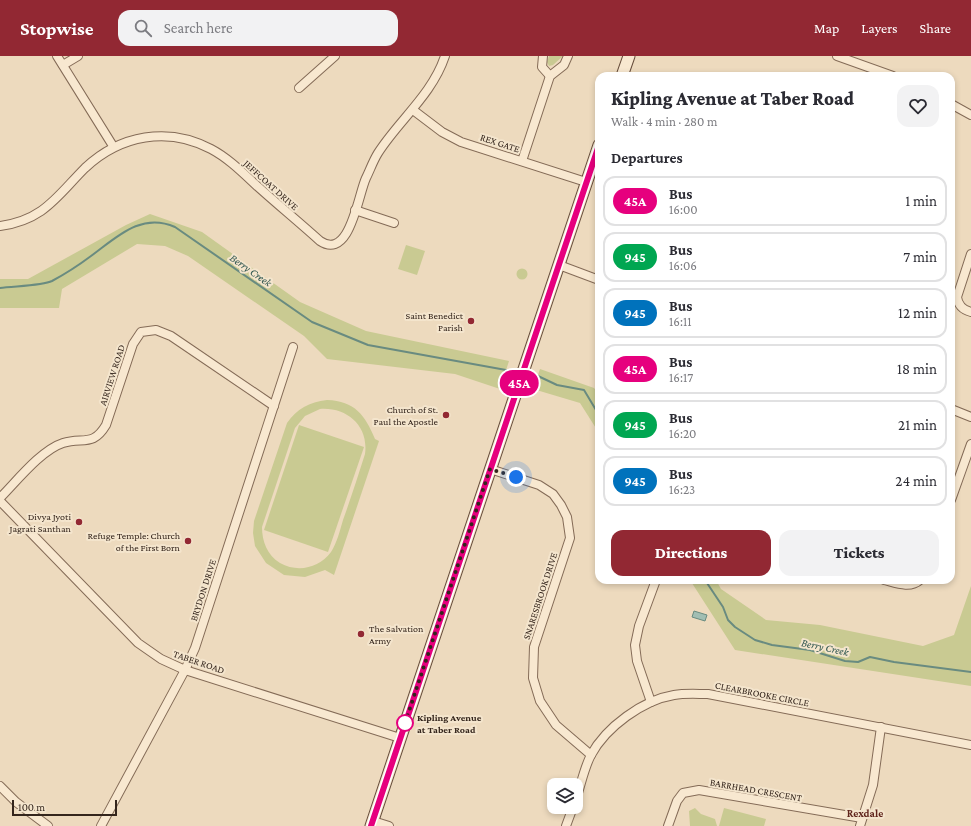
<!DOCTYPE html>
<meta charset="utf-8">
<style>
body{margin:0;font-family:"Crimson Pro",serif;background:#f2f2f3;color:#2b2b33;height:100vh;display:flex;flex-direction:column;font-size:15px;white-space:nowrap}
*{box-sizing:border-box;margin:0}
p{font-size:13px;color:#7c7c81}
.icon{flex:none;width:22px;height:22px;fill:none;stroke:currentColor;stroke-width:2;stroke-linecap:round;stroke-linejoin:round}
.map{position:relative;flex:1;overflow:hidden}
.details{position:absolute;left:595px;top:16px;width:360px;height:512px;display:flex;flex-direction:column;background:#fff;border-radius:12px;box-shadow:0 2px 6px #0003}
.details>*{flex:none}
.badge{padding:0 8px;border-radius:13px;font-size:14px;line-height:26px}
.tools{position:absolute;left:547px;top:722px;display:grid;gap:8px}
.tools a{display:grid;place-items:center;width:36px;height:36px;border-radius:8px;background:#fff;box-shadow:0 2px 6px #0003;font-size:20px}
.scale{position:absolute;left:12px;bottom:10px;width:105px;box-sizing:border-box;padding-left:4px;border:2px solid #34251c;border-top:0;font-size:11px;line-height:14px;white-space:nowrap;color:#34251c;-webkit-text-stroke:3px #f4e5cd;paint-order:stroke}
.you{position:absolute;width:20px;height:20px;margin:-10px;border:3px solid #fff;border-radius:50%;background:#1a73e8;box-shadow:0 0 0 6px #1a73e833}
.map>.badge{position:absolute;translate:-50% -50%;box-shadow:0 0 0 2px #fff}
h2{padding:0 16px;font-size:15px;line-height:36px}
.round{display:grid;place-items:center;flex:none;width:42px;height:42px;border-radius:12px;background:#f2f2f3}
.overview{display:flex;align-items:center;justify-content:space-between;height:68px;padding:0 16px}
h1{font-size:19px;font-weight:800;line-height:30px}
.button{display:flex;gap:8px;margin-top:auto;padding:8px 16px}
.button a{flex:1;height:46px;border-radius:12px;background:#922833;color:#fff;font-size:16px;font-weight:800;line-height:46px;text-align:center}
.button a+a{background:#f2f2f3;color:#2b2b33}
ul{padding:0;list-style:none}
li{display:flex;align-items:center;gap:12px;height:50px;margin:0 8px 6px;padding:0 8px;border:2px solid #e1e1e2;border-radius:12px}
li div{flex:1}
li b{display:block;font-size:15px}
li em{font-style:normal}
li .badge{min-width:44px;font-weight:700;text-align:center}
header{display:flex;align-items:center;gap:24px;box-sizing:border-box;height:56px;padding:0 20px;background:#922833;color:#fff}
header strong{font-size:19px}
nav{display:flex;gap:22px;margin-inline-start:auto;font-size:14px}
.search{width:280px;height:36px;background:#f2f2f3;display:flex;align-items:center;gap:10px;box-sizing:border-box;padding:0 14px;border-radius:12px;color:#7c7c81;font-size:15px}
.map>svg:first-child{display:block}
.green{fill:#c9ca92;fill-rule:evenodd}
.water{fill:#a1beb3;stroke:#698b80}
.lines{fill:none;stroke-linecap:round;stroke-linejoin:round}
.stream{stroke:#698b80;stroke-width:2}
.minor-casing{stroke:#846b57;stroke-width:10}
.secondary-casing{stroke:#664c3b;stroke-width:13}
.minor{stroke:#f8e8d0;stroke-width:8}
.secondary{stroke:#f8e8d0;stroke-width:11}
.line-casing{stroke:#fff;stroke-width:9}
.line{stroke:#e6007e;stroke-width:6}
.walk{stroke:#34251c;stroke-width:4;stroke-dasharray:0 7.2}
.poi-dot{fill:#922833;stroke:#f4e5cd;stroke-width:1.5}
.stop-dot{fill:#fff;stroke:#e6007e;stroke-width:2}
.labels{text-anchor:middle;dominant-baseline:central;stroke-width:4;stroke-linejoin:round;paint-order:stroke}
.street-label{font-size:10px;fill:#34251c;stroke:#f4e5cd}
.poi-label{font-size:10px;fill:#34251c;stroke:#f4e5cd;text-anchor:end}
.stop-label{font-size:10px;font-weight:bold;fill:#34251c;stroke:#f4e5cd;text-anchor:start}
.water-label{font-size:11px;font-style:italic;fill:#2b534d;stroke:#f4e5cd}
.neighbourhood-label{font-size:11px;font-weight:bold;fill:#60241c;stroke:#f4e5cd}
</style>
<header>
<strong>Stopwise</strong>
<div class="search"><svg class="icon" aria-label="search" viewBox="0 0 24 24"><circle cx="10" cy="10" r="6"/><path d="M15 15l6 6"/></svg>Search here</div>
<nav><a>Map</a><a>Layers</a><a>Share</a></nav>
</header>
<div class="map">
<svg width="971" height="770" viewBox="0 0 971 770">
<rect width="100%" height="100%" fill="#eddabe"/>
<g class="green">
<polygon points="549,0 563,0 553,9 549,10 547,6"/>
<polygon points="150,158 202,176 300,246 366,275 509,305 500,333 455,318 327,303 304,280 188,200 165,190 137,188 62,233 59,252 0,252 0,223 28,223 126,169"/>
<polygon points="406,189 425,195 417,219 398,213"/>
<circle cx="522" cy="218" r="5.5"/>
<polygon points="540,313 594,332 599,338 599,377 580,347 533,333"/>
<path d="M327,344C355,345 365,359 375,383L379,385L334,519L325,514L305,521L284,519L266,507L255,490L253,477L254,465L287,367C297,353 309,346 327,344ZM320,353C347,351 369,370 365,398C358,420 351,442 343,464C340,474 337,487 331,496C319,512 298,517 280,507C267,499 262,485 262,471L295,372L305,360Z"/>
<polygon points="299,369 364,391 328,496 264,474"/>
<polygon points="690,524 716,524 721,533 766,564 820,569 923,590 954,579 971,530 971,630 735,594"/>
<polygon points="695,752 701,758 715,763 717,770 690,770 689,755"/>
<polygon points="724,752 766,763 764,770 719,770"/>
</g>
<polygon class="water" points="694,555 707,559 705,565 692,561"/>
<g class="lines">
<g class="stream">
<path d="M0,232C12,230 42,230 52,225C65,218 79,209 91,200C117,181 141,156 175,171L312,266L368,289L506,314"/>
<polyline points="538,320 557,329 584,334 599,359"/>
<polyline points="705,524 723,551 728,564 735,571 755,584 772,589 810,594 845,605 858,606 870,601 894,606 971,616"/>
</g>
<defs>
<g id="minor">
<polyline points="57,0 113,90"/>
<polyline points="543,0 542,11 550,20"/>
<polyline points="837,0 893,20"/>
<polyline points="63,9 78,0"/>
<polyline points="299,32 335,0"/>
<polyline points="951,48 971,59"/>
<polyline points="413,54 442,76 461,86 586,126"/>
<polyline points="522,105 550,20 564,9 568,0"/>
<polyline points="355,154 394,167"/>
<path d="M0,170C44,164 57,140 85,112C120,79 168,70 211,93C228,102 242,116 256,129C277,148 299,166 320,185C350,205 358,139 366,122C370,114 373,105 378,97C399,64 432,39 445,0"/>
<path d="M971,198L957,241C958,249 963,254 971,256"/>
<polyline points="559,209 599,224"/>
<polyline points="951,353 971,361"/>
<polyline points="490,413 539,429 553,438 561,449 567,461 570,482 534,591 533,622 540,645 556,669 591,699"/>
<path d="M0,442C16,426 41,394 63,387C83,381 93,391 106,369L133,288L141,276L156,274L171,280L274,350"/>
<polyline points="951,444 971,388"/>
<polyline points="0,445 138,587 161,603 185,614 400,682"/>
<path d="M884,524C896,527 910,533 920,524"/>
<polyline points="651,646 637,605 635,589 639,570 656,524"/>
<polyline points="0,730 16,746 48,770"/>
<path d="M576,743C581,729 584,712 591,699C606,671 643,644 674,639C685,637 697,638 708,638L971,689"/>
<polyline points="373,765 389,770"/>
<polyline points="101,770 185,614 195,592 293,291"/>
<polyline points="566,770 573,751"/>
<polyline points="668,770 677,745 683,737 699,734 862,762"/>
<polyline points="860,770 873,729 881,671"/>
</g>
<g id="secondary">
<polyline points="622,20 629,0"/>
<polyline points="371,770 599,89"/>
</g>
</defs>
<use href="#minor" class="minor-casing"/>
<use href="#secondary" class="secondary-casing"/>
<use href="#minor" class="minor"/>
<use href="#secondary" class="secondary"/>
</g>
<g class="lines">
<defs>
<polyline id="line" points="371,770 599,89"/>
</defs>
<use href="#line" class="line-casing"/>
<use href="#line" class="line"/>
<polyline class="walk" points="405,667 404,670 490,413 516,421"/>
</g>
<g class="poi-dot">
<circle cx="471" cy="265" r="4"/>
<circle cx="446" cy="359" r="4"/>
<circle cx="79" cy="466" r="4"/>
<circle cx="188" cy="485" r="4"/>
<circle cx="361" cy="578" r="4"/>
</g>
<circle class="stop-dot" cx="405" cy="667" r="8"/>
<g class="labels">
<g class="street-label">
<text transform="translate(500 87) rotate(18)">REX GATE</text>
<text transform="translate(271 129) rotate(42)">JEFFCOAT DRIVE</text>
<text transform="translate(112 319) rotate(-72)">AIRVIEW ROAD</text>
<text transform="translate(203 534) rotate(-72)">BRYDON DRIVE</text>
<text transform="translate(540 540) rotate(-72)">SNARESBROOK DRIVE</text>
<text transform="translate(199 606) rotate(19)">TABER ROAD</text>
<text transform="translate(762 638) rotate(11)">CLEARBROOKE CIRCLE</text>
<text transform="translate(756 734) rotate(10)">BARRHEAD CRESCENT</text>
</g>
<g class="poi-label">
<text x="463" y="259">Saint Benedict<tspan x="463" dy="12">Parish</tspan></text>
<text x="438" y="353">Church of St.<tspan x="438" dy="12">Paul the Apostle</tspan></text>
<text x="71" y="460">Divya Jyoti<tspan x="71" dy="12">Jagrati Santhan</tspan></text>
<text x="180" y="479">Refuge Temple: Church<tspan x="180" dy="12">of the First Born</tspan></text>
<text x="369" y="572" text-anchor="start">The Salvation<tspan x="369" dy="12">Army</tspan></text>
</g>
<g class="stop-label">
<text x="417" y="661">Kipling Avenue<tspan x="417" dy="12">at Taber Road</tspan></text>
</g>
<g class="water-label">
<text transform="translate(251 214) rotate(35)">Berry Creek</text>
<text transform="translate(825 591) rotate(12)">Berry Creek</text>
</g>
<g class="neighbourhood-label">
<text x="865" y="757">Rexdale</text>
</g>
</g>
</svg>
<div class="tools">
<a><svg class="icon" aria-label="layers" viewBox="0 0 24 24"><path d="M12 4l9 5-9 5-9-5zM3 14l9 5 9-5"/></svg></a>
</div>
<div class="scale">100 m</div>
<div class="you" style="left:516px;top:421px"></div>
<b class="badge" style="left:519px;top:327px;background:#e6007e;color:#fff">45A</b>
<section class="details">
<div class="overview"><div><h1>Kipling Avenue at Taber Road</h1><p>Walk · 4 min · 280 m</p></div><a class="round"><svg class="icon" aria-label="heart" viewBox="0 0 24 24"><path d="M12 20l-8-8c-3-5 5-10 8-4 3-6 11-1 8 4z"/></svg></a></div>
<h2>Departures</h2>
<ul>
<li><span class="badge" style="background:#e6007e;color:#fff">45A</span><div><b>Bus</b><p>16:00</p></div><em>1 min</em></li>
<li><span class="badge" style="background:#00a651;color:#fff">945</span><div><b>Bus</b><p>16:06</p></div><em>7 min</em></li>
<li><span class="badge" style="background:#0072bc;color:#fff">945</span><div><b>Bus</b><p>16:11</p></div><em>12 min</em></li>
<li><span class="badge" style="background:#e6007e;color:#fff">45A</span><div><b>Bus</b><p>16:17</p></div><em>18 min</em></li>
<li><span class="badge" style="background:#00a651;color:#fff">945</span><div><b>Bus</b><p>16:20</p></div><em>21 min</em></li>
<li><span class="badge" style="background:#0072bc;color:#fff">945</span><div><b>Bus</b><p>16:23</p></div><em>24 min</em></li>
</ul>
<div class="button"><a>Directions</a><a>Tickets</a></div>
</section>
</div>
